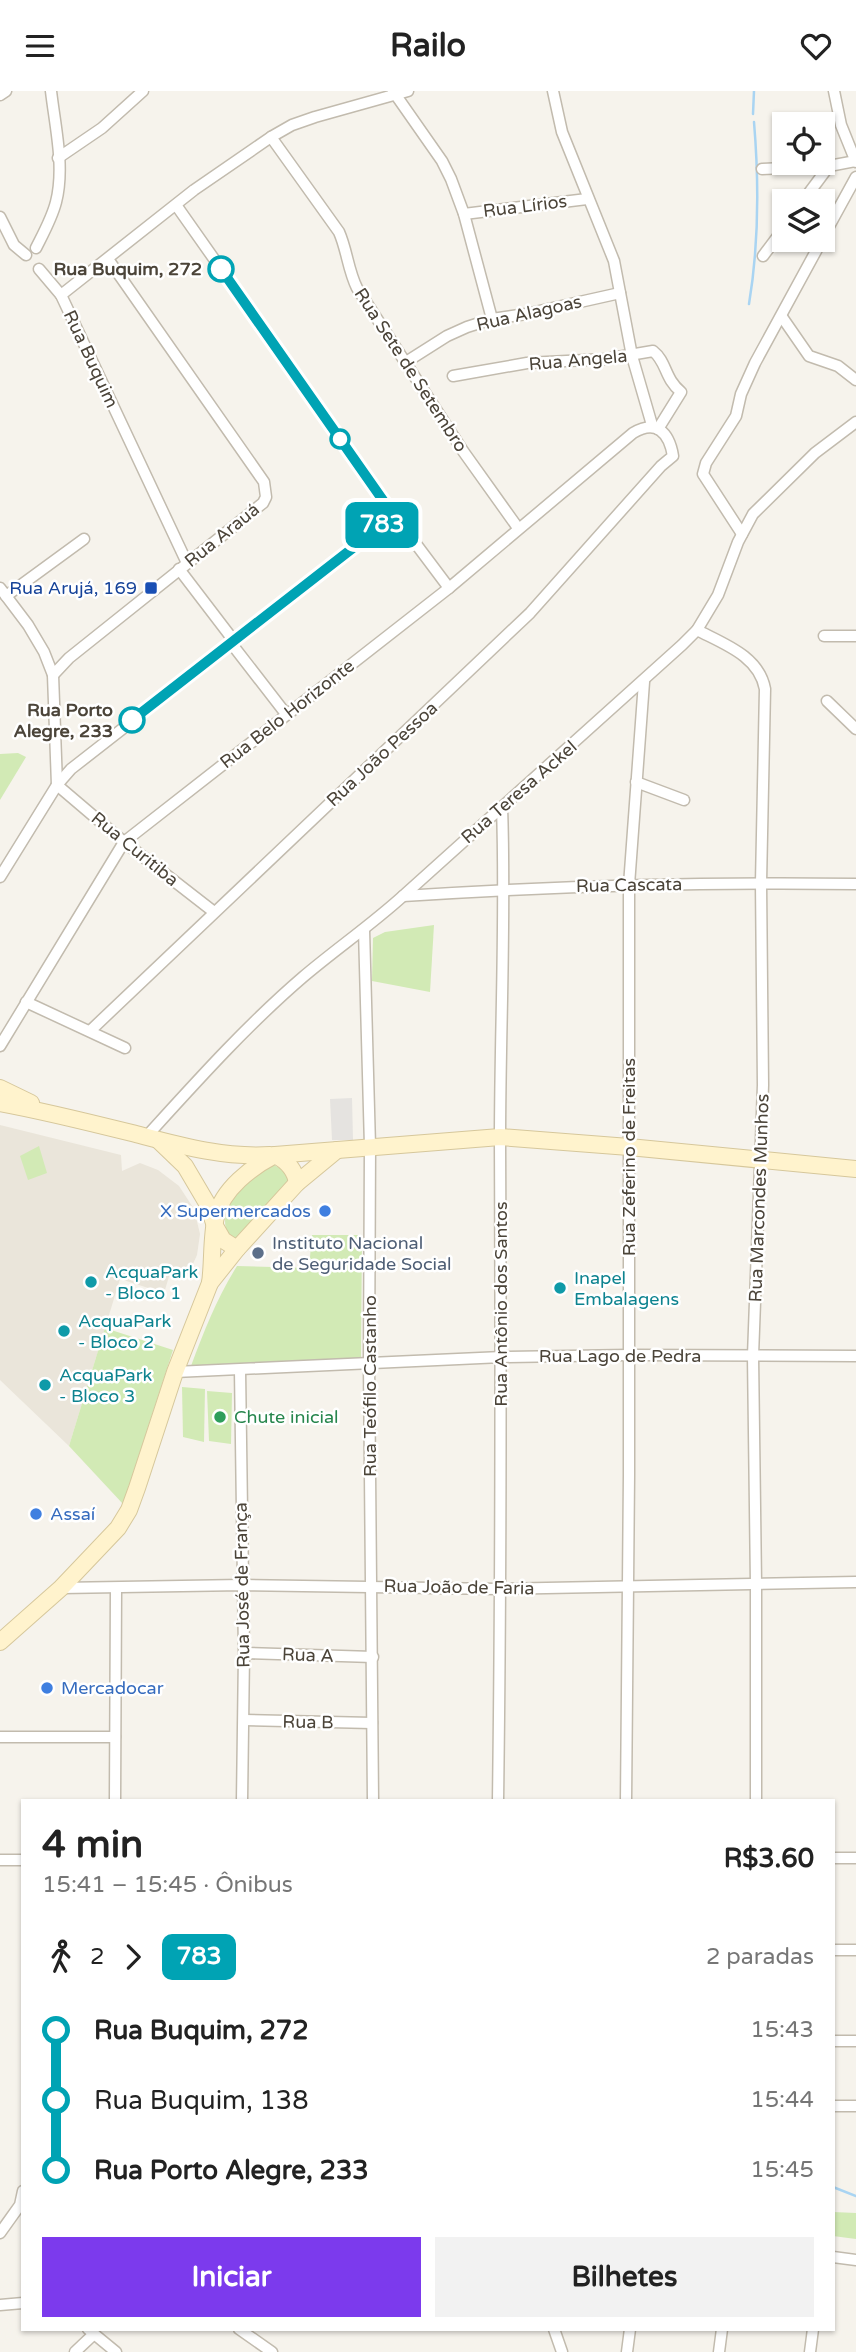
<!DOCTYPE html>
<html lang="pt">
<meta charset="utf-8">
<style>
body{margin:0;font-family:"Varela Round",sans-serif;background:#f2f2f2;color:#222;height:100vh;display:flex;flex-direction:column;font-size:26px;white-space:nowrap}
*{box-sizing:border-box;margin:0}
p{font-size:23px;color:#767676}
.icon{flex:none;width:38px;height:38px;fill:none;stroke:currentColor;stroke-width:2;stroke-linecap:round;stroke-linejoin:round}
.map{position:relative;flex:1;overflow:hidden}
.side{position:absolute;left:21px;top:1708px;width:814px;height:532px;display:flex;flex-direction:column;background:#fff;border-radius:0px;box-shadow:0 2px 5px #0004}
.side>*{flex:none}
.badge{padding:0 14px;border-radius:10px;font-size:24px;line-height:46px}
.buttons{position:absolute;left:772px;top:21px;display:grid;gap:14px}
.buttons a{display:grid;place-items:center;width:63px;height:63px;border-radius:0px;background:#fff;box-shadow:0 2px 5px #0004;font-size:35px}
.map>.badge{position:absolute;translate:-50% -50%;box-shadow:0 0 0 4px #fff}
.legs{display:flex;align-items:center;gap:10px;height:77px;padding:0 21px;font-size:23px}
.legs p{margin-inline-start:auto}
.headline{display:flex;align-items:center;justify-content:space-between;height:119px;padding:0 21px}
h1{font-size:38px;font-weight:700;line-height:52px}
.action{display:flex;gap:14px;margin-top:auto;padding:14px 21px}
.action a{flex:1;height:80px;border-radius:0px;background:#7c3aed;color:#fff;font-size:28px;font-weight:700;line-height:80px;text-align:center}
.action a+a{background:#f2f2f2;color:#222}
ul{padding:0 21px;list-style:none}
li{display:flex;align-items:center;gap:24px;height:70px;font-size:26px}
li i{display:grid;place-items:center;width:10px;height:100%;margin:0 9px;background:currentColor}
li i::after{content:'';width:18px;height:18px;margin:-9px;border:5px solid;border-radius:50%;background:#fff}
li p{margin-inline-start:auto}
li:first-child i{background:linear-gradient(#0000 50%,currentColor 0)}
li:last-child i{background:linear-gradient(currentColor 50%,#0000 0)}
header{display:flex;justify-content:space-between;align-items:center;height:91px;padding:0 21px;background:#fff;font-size:32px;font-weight:700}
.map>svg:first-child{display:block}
.residential{fill:#eae5da}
.green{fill:#d2eab5}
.parking{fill:#e5e3e0}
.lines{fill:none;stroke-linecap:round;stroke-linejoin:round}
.stream{stroke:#a9d4f2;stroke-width:2.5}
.street-casing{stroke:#c2bbae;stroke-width:13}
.secondary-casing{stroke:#d6c79b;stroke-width:18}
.street{stroke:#fff;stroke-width:10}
.secondary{stroke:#fff3cd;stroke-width:16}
.line-1-casing{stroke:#fff;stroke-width:16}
.line-1{stroke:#00a3b4;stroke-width:10}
.stop-1-dot{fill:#fff;stroke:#00a3b4;stroke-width:3.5}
.transit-dot{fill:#1a4fb4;stroke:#fff;stroke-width:2.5}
.shop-dot{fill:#3f7fe0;stroke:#fff;stroke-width:2.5}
.service-dot{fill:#5c6f8a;stroke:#fff;stroke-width:2.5}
.culture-dot{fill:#0f9aa8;stroke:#fff;stroke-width:2.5}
.leisure-dot{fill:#2e9e5b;stroke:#fff;stroke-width:2.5}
.labels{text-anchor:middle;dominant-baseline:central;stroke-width:5;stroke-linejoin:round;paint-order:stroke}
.street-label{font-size:18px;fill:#4b4439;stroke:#fff}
.stop-label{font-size:18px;font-weight:bold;fill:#4b4439;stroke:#fff;text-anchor:end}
.transit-label{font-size:18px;fill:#164399;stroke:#fff;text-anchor:end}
.shop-label{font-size:18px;fill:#366cbe;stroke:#fff;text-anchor:start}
.service-label{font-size:18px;fill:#4e5e75;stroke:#fff;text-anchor:start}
.culture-label{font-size:18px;fill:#0d838f;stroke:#fff;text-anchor:start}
.leisure-label{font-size:18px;fill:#27864d;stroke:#fff;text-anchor:start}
</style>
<header><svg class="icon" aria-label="menu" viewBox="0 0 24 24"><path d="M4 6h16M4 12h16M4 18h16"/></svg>Railo<svg class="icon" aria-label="heart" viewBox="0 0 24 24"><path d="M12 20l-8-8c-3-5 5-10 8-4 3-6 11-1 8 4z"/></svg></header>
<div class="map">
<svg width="856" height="2261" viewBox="0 0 856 2261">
<rect width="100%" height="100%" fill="#f6f3ec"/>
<polygon class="residential" points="0,1034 121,1064 122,1080 140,1072 158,1079 179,1095 194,1118 200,1143 197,1164 187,1186 171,1179 164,1202 120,1188 69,1355 0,1289"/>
<g class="green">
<polygon points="18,662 26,666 0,709 0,663"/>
<polygon points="434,834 430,901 372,890 373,847 385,841"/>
<polygon points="39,1055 47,1082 28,1089 20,1065"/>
<path d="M274,1074L285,1080L290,1090L237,1148L227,1142C217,1111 248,1087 274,1074Z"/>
<path d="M312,1144H362L361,1267L191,1275C204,1240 217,1207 237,1175L309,1177Z"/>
<polygon points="105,1237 173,1259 123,1413 69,1355"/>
<polygon points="182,1296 205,1298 204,1351 183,1346"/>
<polygon points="207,1300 232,1302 231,1353 209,1350"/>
<polygon points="833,2121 856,2122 856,2148 833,2145"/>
</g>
<polygon class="parking" points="352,1007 353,1049 332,1049 330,1008"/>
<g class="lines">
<g class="stream">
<polyline points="753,23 754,0"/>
<path d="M749,213C759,153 759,91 754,31"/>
<polyline points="833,2096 856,2105"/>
</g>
<defs>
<g id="street">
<polyline points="393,0 442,70 451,88 464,123 492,228"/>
<polyline points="553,0 562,41 614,170 632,265 652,334"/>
<polyline points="834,0 841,34 856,71"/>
<polyline points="0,4 6,0"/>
<path d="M271,46L339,141C347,159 348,179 357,197L463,360L518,437"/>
<polyline points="58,67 102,37 143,0"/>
<polyline points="762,78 829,75 856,70"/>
<polyline points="803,110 829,75"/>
<polyline points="176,114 395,425 449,497"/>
<polyline points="464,123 587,108"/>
<polyline points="0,126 14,154 26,164"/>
<polyline points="822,148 856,86"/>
<path d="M36,157C43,143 52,127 56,111C65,76 55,35 51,0"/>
<polyline points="763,165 784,137"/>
<polyline points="39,178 61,204"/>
<polyline points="782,226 809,265 838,275 856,289"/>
<polyline points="406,271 447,245 467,236 492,228 526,223 620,202"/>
<path d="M453,285L527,272L606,268L653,260C667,271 664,287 681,301L658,338"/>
<polyline points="742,443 703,383 706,372 736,325 741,303 755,272 822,149"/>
<polyline points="187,472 61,204 194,99 271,46 292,34 315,26 408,0"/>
<polyline points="179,478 234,550"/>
<polyline points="0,497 28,534 44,561 53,584 57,694"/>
<polyline points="6,505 84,448"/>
<path d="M697,539C724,553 759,565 765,598L761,792L763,994L753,1265L756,1493V1710"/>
<polyline points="824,545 856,545"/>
<polyline points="231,552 286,623"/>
<polyline points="53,584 69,567 263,412 266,406 264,391 108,168"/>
<polyline points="827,610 856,638"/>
<polyline points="636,691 684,709"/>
<polyline points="57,694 124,751 214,821"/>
<polyline points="0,786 57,694 71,678 395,425"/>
<path d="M403,805C554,795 705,791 856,793"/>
<polyline points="364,839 370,1055 369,1273 373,1710"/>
<polyline points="26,911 125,957"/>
<path d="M0,955L124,751L449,497L633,342C656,328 669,341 673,365L661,375L530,522L90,940"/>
<path d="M146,1046C196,991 247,934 303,886C336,858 371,834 403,805L682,554L697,539L718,504L738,451L753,423L815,362L856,331"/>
<polyline points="240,1279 244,1562 242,1710"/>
<polyline points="175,1281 502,1266 629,1264 856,1265"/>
<polyline points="61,1497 242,1494 499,1498 856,1491"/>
<polyline points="244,1562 373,1566"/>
<polyline points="244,1629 372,1632"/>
<polyline points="0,1646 115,1646"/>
<polyline points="115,1710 116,1498"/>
<path d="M498,1710C501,1490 501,1269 500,1049C500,938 506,828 502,716"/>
<polyline points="626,1710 629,1384 629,794 644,591"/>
<polyline points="833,1767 856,1767"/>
<polyline points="0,1769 23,1769"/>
<polyline points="833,1859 856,1859"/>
<polyline points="833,1950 856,1950"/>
<polyline points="833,2015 856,2015"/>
<polyline points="0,2142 20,2114 23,2100"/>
<polyline points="833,2166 856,2169"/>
<polyline points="0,2214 23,2212"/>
<polyline points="88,2238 116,2261"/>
<polyline points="239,2238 272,2261"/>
<polyline points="554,2238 562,2261"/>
<polyline points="75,2261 94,2243"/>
<polyline points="627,2261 630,2238"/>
<polyline points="719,2261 722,2238"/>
<polyline points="810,2261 813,2238"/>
</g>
<g id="secondary">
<polyline points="0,997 31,1012"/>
<path d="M0,1012C44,1020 88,1031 132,1042C178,1054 222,1067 270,1064"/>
<polyline points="159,1050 185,1075 208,1114 215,1135 223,1149 237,1158"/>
<path d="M275,1064C287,1070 295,1078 297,1092"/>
<path d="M210,1192C213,1172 211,1145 216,1126C222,1098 252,1076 275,1064L500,1046L629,1056L856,1078"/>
<polyline points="0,1551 61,1497 118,1437 129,1419 137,1397 175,1281 210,1192 237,1158 297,1092 337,1059"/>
</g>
</defs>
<use href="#street" class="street-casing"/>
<use href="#secondary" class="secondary-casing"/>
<use href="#street" class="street"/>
<use href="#secondary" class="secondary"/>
</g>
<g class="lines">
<defs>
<polyline id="line-1" points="132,629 394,425 221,178"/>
</defs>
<use href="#line-1" class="line-1-casing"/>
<use href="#line-1" class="line-1"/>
</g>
<g class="stop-1-dot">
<circle cx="221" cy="178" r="12"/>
<circle cx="340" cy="348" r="9"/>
<circle cx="132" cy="629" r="12"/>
</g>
<rect class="transit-dot" x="144" y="490" width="14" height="14" rx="3.5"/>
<g class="shop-dot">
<circle cx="325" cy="1120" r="7"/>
<circle cx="36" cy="1423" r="7"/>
<circle cx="47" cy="1597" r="7"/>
</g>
<circle class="service-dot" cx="258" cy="1162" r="7"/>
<g class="culture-dot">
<circle cx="91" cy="1191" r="7"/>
<circle cx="560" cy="1197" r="7"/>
<circle cx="64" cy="1240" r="7"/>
<circle cx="45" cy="1294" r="7"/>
</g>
<circle class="leisure-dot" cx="220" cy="1326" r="7"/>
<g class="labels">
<g class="street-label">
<text transform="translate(525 115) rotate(-7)">Rua Lírios</text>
<text transform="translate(529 222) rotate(-13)">Rua Alagoas</text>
<text transform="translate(91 268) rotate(65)">Rua Buquim</text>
<text transform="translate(578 269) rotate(-5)">Rua Angela</text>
<text transform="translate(411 279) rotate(57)">Rua Sete de Setembro</text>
<text transform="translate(222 444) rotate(-39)">Rua Arauá</text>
<text transform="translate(287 623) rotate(-38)">Rua Belo Horizonte</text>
<text transform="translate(382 663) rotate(-43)">Rua João Pessoa</text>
<text transform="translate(519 701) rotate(-41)">Rua Teresa Ackel</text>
<text transform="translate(135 758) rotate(39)">Rua Curitiba</text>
<text transform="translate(629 794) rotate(-1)">Rua Cascata</text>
<text transform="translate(629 1066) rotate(-90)">Rua Zeferino de Freitas</text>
<text transform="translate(759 1107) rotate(-88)">Rua Marcondes Munhos</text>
<text transform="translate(501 1213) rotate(-90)">Rua Antônio dos Santos</text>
<text x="620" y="1265">Rua Lago de Pedra</text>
<text transform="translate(370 1295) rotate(-90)">Rua Teófilo Castanho</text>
<text transform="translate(242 1494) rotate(-91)">Rua José de França</text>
<text transform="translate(459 1496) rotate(1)">Rua João de Faria</text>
<text transform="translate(308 1564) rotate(2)">Rua A</text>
<text transform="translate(308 1631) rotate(1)">Rua B</text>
</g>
<g class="stop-label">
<text x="202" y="178">Rua Buquim, 272</text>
<text x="113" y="619">Rua Porto<tspan x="113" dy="21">Alegre, 233</tspan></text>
</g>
<g class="transit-label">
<text x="137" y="497">Rua Arujá, 169</text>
</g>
<g class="shop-label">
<text x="311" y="1120" text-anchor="end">X Supermercados</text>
<text x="50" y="1423">Assaí</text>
<text x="61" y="1597">Mercadocar</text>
</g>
<g class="service-label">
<text x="272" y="1152">Instituto Nacional<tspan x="272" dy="21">de Seguridade Social</tspan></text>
</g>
<g class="culture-label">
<text x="105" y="1181">AcquaPark<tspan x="105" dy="21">- Bloco 1</tspan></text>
<text x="574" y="1187">Inapel<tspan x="574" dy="21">Embalagens</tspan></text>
<text x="78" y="1230">AcquaPark<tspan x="78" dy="21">- Bloco 2</tspan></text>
<text x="59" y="1284">AcquaPark<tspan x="59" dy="21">- Bloco 3</tspan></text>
</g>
<g class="leisure-label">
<text x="234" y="1326">Chute inicial</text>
</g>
</g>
</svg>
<div class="buttons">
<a><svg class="icon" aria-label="locate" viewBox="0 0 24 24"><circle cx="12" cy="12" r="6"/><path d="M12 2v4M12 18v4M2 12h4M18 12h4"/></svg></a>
<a><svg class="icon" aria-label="layers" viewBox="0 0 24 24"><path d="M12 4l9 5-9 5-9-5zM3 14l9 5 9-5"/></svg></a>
</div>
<b class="badge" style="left:382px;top:434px;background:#00a3b4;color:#fff">783</b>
<section class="side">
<div class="headline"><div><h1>4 min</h1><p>15:41 – 15:45 · Ônibus</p></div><b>R$3.60</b></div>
<div class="legs"><svg class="icon" aria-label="walk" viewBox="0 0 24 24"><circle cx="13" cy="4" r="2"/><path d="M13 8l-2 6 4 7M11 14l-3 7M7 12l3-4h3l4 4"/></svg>2<svg class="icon" aria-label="forward" viewBox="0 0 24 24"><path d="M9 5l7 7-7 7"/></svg><b class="badge" style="background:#00a3b4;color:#fff">783</b><p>2 paradas</p></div>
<ul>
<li><i style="color:#00a3b4"></i><b>Rua Buquim, 272</b><p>15:43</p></li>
<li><i style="color:#00a3b4"></i><span>Rua Buquim, 138</span><p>15:44</p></li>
<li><i style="color:#00a3b4"></i><b>Rua Porto Alegre, 233</b><p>15:45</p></li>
</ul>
<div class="action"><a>Iniciar</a><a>Bilhetes</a></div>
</section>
</div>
